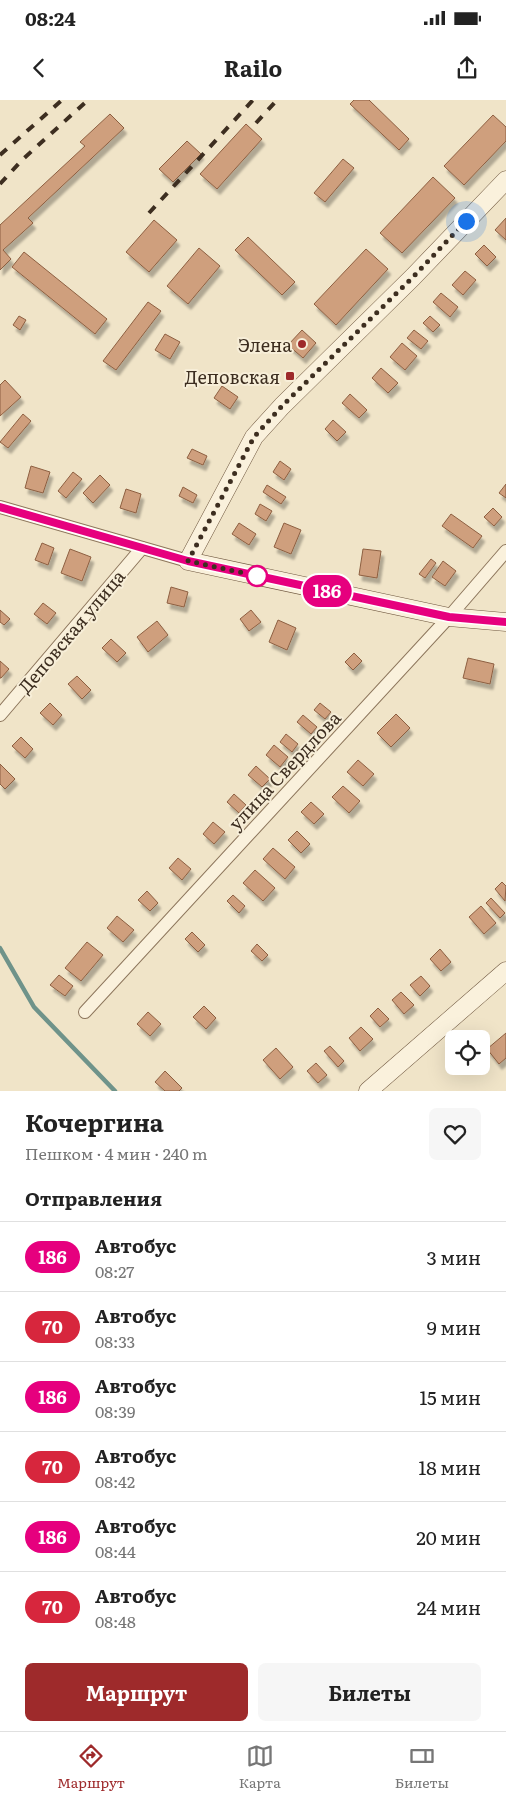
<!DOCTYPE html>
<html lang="ru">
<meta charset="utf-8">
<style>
body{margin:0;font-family:Literata,serif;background:#f6f6f6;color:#222;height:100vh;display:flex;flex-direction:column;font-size:19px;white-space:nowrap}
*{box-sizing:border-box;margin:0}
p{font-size:16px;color:#767676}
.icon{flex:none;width:28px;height:28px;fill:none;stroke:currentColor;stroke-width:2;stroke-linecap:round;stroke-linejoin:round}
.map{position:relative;height:991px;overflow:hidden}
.side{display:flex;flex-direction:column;background:#fff;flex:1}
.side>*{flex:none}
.badge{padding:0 10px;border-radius:16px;font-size:18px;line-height:32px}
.tools{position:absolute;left:445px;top:930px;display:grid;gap:10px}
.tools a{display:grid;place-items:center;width:45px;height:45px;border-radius:8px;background:#fff;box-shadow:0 5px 20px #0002;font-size:25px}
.you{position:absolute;width:25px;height:25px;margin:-12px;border:4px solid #fff;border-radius:50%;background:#1a73e8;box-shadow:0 0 0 8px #1a73e833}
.map>.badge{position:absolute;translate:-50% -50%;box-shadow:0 0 0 2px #fff}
h2{padding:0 25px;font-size:19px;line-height:45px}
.round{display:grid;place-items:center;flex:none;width:52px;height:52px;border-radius:8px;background:#f6f6f6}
.head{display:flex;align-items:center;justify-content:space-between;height:85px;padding:0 25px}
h1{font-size:24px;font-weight:700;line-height:38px}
.button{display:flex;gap:10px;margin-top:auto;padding:10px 25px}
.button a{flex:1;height:58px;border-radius:8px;background:#9e2a2b;color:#fff;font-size:20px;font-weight:700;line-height:58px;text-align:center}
.button a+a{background:#f6f6f6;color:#222}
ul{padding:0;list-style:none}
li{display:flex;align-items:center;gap:15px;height:70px;padding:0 25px;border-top:1px solid #e0e0e0}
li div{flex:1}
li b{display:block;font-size:19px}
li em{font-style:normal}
li .badge{min-width:55px;font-weight:700;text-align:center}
.status{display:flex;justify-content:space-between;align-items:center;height:35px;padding:0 25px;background:#fff;direction:ltr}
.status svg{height:14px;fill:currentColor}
header{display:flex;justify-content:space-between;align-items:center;height:65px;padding:0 25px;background:#fff;font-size:22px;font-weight:700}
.menu{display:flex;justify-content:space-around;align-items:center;height:70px;border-top:1px solid #e0e0e0;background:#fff;font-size:14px;color:#767676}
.menu a{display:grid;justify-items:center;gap:2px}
.menu .selected{color:#9e2a2b}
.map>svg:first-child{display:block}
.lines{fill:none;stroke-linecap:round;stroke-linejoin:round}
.stream{stroke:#6f938a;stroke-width:4.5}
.building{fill:#cf9f7d;stroke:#8d5f41;filter:url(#shadow)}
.street-casing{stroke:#8d765c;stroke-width:14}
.secondary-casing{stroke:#6f573f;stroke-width:19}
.street{stroke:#faf1dc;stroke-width:12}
.secondary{stroke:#faf1dc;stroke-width:18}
.rail{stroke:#3d2e20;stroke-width:4;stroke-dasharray:9 9;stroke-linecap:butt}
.line-casing{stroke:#fff;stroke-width:11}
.line{stroke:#e6007e;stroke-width:8}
.walk{stroke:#3d2e20;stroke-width:5;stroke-dasharray:0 9}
.poi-dot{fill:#9e2a2b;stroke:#f7eed8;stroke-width:2}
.stop-dot{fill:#fff;stroke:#e6007e;stroke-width:2.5}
.labels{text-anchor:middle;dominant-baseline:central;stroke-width:4;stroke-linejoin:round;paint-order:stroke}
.poi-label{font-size:18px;fill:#3d2e20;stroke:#f7eed8;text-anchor:end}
.street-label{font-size:18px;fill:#3d2e20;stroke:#f7eed8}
</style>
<div class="status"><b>08:24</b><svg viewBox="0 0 49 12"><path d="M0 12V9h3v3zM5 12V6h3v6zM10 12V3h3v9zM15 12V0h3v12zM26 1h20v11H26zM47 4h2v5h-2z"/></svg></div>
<header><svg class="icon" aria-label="back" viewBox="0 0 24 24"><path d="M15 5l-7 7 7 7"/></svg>Railo<svg class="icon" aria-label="share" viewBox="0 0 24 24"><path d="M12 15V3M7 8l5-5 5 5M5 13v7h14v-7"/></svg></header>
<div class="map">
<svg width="506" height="991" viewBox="0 0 506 991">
<defs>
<filter id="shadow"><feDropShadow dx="3" dy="5.5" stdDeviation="1" flood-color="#0004"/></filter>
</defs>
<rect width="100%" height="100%" fill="#f0e4c8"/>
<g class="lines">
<polyline class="stream" points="0,848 34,907 115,991"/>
</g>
<g class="building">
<polygon points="354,0 369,0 409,39 399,50 350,4"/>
<polygon points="110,14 124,28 28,118 33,123 3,150 11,159 0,170 0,125 85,46 80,42"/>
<polygon points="493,15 506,27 506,41 464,85 444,66"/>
<polygon points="246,24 262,39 217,89 200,74"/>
<polygon points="187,41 201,54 173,82 159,69"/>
<polygon points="343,59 354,68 325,102 314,93"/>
<polygon points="433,77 455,98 402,153 380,133"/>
<polygon points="506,118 506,140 495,130"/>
<polygon points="154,120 177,140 149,172 126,152"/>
<polygon points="248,137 295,182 282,195 235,150"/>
<polygon points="484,145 496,157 487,166 475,154"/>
<polygon points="199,148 220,166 188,204 167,186"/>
<polygon points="366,149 388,169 336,225 314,204"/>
<polygon points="24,152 107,219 95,234 12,167"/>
<polygon points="465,171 476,180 463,195 452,185"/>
<polygon points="441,193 458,207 450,217 433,202"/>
<polygon points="148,202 161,211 116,270 103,261"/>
<polygon points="19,216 26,220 20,230 13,225"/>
<polygon points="430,216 440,225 433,232 423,223"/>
<polygon points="302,230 316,243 303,258 288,245"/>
<polygon points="414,230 428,241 421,249 407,238"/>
<polygon points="165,234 180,242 170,259 155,250"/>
<polygon points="402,243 417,256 405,270 390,257"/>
<polygon points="381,268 398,283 388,293 372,278"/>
<polygon points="5,280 21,297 0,316 0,285"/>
<polygon points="222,286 238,297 230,309 214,298"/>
<polygon points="350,294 367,310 359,318 342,303"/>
<polygon points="23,314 31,321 8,348 0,342"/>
<polygon points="333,320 346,332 337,341 325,329"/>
<polygon points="192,349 207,356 203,365 187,358"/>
<polygon points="280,361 291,369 284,380 273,372"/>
<polygon points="31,366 50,372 43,393 25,388"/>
<polygon points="73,372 82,379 66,398 58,391"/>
<polygon points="100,375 110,385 93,403 83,393"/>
<polygon points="506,384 506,398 499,393"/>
<polygon points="267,385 286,397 281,404 263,392"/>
<polygon points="183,387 197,395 193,403 179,396"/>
<polygon points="126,389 141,394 136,413 120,408"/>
<polygon points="260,404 272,411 266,421 255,414"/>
<polygon points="493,408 502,417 494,426 484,417"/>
<polygon points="451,414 482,436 473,448 442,426"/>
<polygon points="239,423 256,434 249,445 232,434"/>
<polygon points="284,423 301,430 291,454 274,447"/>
<polygon points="42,443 54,448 48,465 35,460"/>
<polygon points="70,449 91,457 82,481 61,473"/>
<polygon points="363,449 381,451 377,478 359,475"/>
<polygon points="431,459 436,463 425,478 419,474"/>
<polygon points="443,461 456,471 445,486 432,477"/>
<polygon points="171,487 188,492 184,507 167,503"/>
<polygon points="43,503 56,513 47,524 34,514"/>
<polygon points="0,510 10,519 4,525 0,522"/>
<polygon points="251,510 261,522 249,531 240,519"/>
<polygon points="278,520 296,528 287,550 269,542"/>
<polygon points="157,521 168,535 148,552 137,537"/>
<polygon points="111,539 126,553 117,562 102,548"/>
<polygon points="354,553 362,561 353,570 345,562"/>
<polygon points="468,558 494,564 490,584 463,578"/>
<polygon points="0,561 9,569 1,578 0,578"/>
<polygon points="77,576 91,590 82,599 68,584"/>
<polygon points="50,603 62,615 53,625 40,613"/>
<polygon points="320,603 331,612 325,619 314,610"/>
<polygon points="396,614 410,628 391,647 377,633"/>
<polygon points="303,615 317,627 311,634 297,622"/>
<polygon points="286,634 298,644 292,652 280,642"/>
<polygon points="21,637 33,649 25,658 12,646"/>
<polygon points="274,645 288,657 280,667 266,655"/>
<polygon points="358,660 374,674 363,686 347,672"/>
<polygon points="0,664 15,679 5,689 0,684"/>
<polygon points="256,666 270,679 262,687 248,675"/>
<polygon points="343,686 360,701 349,713 332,697"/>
<polygon points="234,694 246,705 239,713 227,702"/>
<polygon points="311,702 324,714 314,724 301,712"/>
<polygon points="213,722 225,732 214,744 203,734"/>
<polygon points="297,731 310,744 301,753 288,740"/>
<polygon points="273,748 295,767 285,779 263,759"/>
<polygon points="178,758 191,769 182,780 169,768"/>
<polygon points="255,770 275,788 263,801 243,783"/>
<polygon points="502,782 506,786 505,801 495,789"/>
<polygon points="147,791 158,803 150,811 138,800"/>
<polygon points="233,795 245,806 239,813 227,801"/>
<polygon points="491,798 505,813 500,818 486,803"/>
<polygon points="481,806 496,823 484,834 469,817"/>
<polygon points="117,816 134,830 123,842 107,828"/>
<polygon points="192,832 205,845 198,852 185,839"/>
<polygon points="87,842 103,855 81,881 65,868"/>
<polygon points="257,844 268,855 262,861 251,851"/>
<polygon points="440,849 451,862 441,871 430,859"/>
<polygon points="59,875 73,886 65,896 50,885"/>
<polygon points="421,876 430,886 420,896 410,885"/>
<polygon points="401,892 414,905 404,914 392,900"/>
<polygon points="204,906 216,918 206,929 193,917"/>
<polygon points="378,908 389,919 380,927 370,916"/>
<polygon points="148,912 161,924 150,936 137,924"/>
<polygon points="361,927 373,939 360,951 349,938"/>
<polygon points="506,933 506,958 499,964 487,949"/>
<polygon points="330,946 344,961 338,967 324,951"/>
<polygon points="276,948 293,967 280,979 263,960"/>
<polygon points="316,963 327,975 318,983 307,971"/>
<polygon points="165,971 182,988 179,991 165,991 155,982"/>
</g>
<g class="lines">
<defs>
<g id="street">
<polyline points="0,407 188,461"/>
<polyline points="0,615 142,448"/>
<polyline points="85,912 449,517 506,451"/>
</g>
<g id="secondary">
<polyline points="506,80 413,177 282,306 254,337 188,461 449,517 506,522"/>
<polyline points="368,991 506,871"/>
</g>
</defs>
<use href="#street" class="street-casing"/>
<use href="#secondary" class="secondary-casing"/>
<use href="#street" class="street"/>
<use href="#secondary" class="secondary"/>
<g class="rail">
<polyline points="256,23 277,0"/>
<polyline points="0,55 62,0"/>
<polyline points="0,84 22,60 88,0"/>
<polyline points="149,113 253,0"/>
</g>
</g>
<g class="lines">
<defs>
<polyline id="line" points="0,407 188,461 449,517 506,522"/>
</defs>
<use href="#line" class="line-casing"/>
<use href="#line" class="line"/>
<polyline class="walk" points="257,476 262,477 188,461 254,337 282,306 414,176 466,121"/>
</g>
<g class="poi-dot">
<circle cx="302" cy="244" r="5"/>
<rect x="285" y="271" width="10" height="10" rx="2.5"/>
</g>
<circle class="stop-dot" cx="257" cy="476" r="10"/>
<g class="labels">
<g class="poi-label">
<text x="292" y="244">Элена</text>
<text x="280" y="276">Деповская</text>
</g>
<g class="street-label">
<text transform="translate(71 531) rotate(-50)">Деповская улица</text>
<text transform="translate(284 670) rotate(-47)">улица Свердлова</text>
</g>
</g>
</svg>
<div class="tools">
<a><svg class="icon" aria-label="locate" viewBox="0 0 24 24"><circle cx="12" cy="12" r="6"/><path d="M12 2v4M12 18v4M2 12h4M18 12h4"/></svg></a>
</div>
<div class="you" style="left:466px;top:121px"></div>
<b class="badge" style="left:327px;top:491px;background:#e6007e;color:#fff">186</b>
</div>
<section class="side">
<div class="head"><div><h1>Кочергина</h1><p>Пешком · 4 мин · 240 m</p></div><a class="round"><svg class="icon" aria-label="heart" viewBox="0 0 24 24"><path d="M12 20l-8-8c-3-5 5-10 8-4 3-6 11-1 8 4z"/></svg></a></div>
<h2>Отправления</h2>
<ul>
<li><span class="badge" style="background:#e6007e;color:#fff">186</span><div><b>Автобус</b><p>08:27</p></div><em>3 мин</em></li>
<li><span class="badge" style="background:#d7263d;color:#fff">70</span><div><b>Автобус</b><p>08:33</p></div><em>9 мин</em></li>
<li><span class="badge" style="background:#e6007e;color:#fff">186</span><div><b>Автобус</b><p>08:39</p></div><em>15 мин</em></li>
<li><span class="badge" style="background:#d7263d;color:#fff">70</span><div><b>Автобус</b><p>08:42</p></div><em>18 мин</em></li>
<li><span class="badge" style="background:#e6007e;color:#fff">186</span><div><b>Автобус</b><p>08:44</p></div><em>20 мин</em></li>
<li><span class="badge" style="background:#d7263d;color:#fff">70</span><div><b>Автобус</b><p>08:48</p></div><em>24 мин</em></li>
</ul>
<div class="button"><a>Маршрут</a><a>Билеты</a></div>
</section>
<nav class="menu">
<a class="selected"><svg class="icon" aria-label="directions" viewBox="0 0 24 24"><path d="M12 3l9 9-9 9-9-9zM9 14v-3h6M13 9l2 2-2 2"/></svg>Маршрут</a>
<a><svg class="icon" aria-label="map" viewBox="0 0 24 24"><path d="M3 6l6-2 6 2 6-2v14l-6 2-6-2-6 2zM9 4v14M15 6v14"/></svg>Карта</a>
<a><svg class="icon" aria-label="tickets" viewBox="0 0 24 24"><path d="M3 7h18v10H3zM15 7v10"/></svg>Билеты</a>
</nav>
